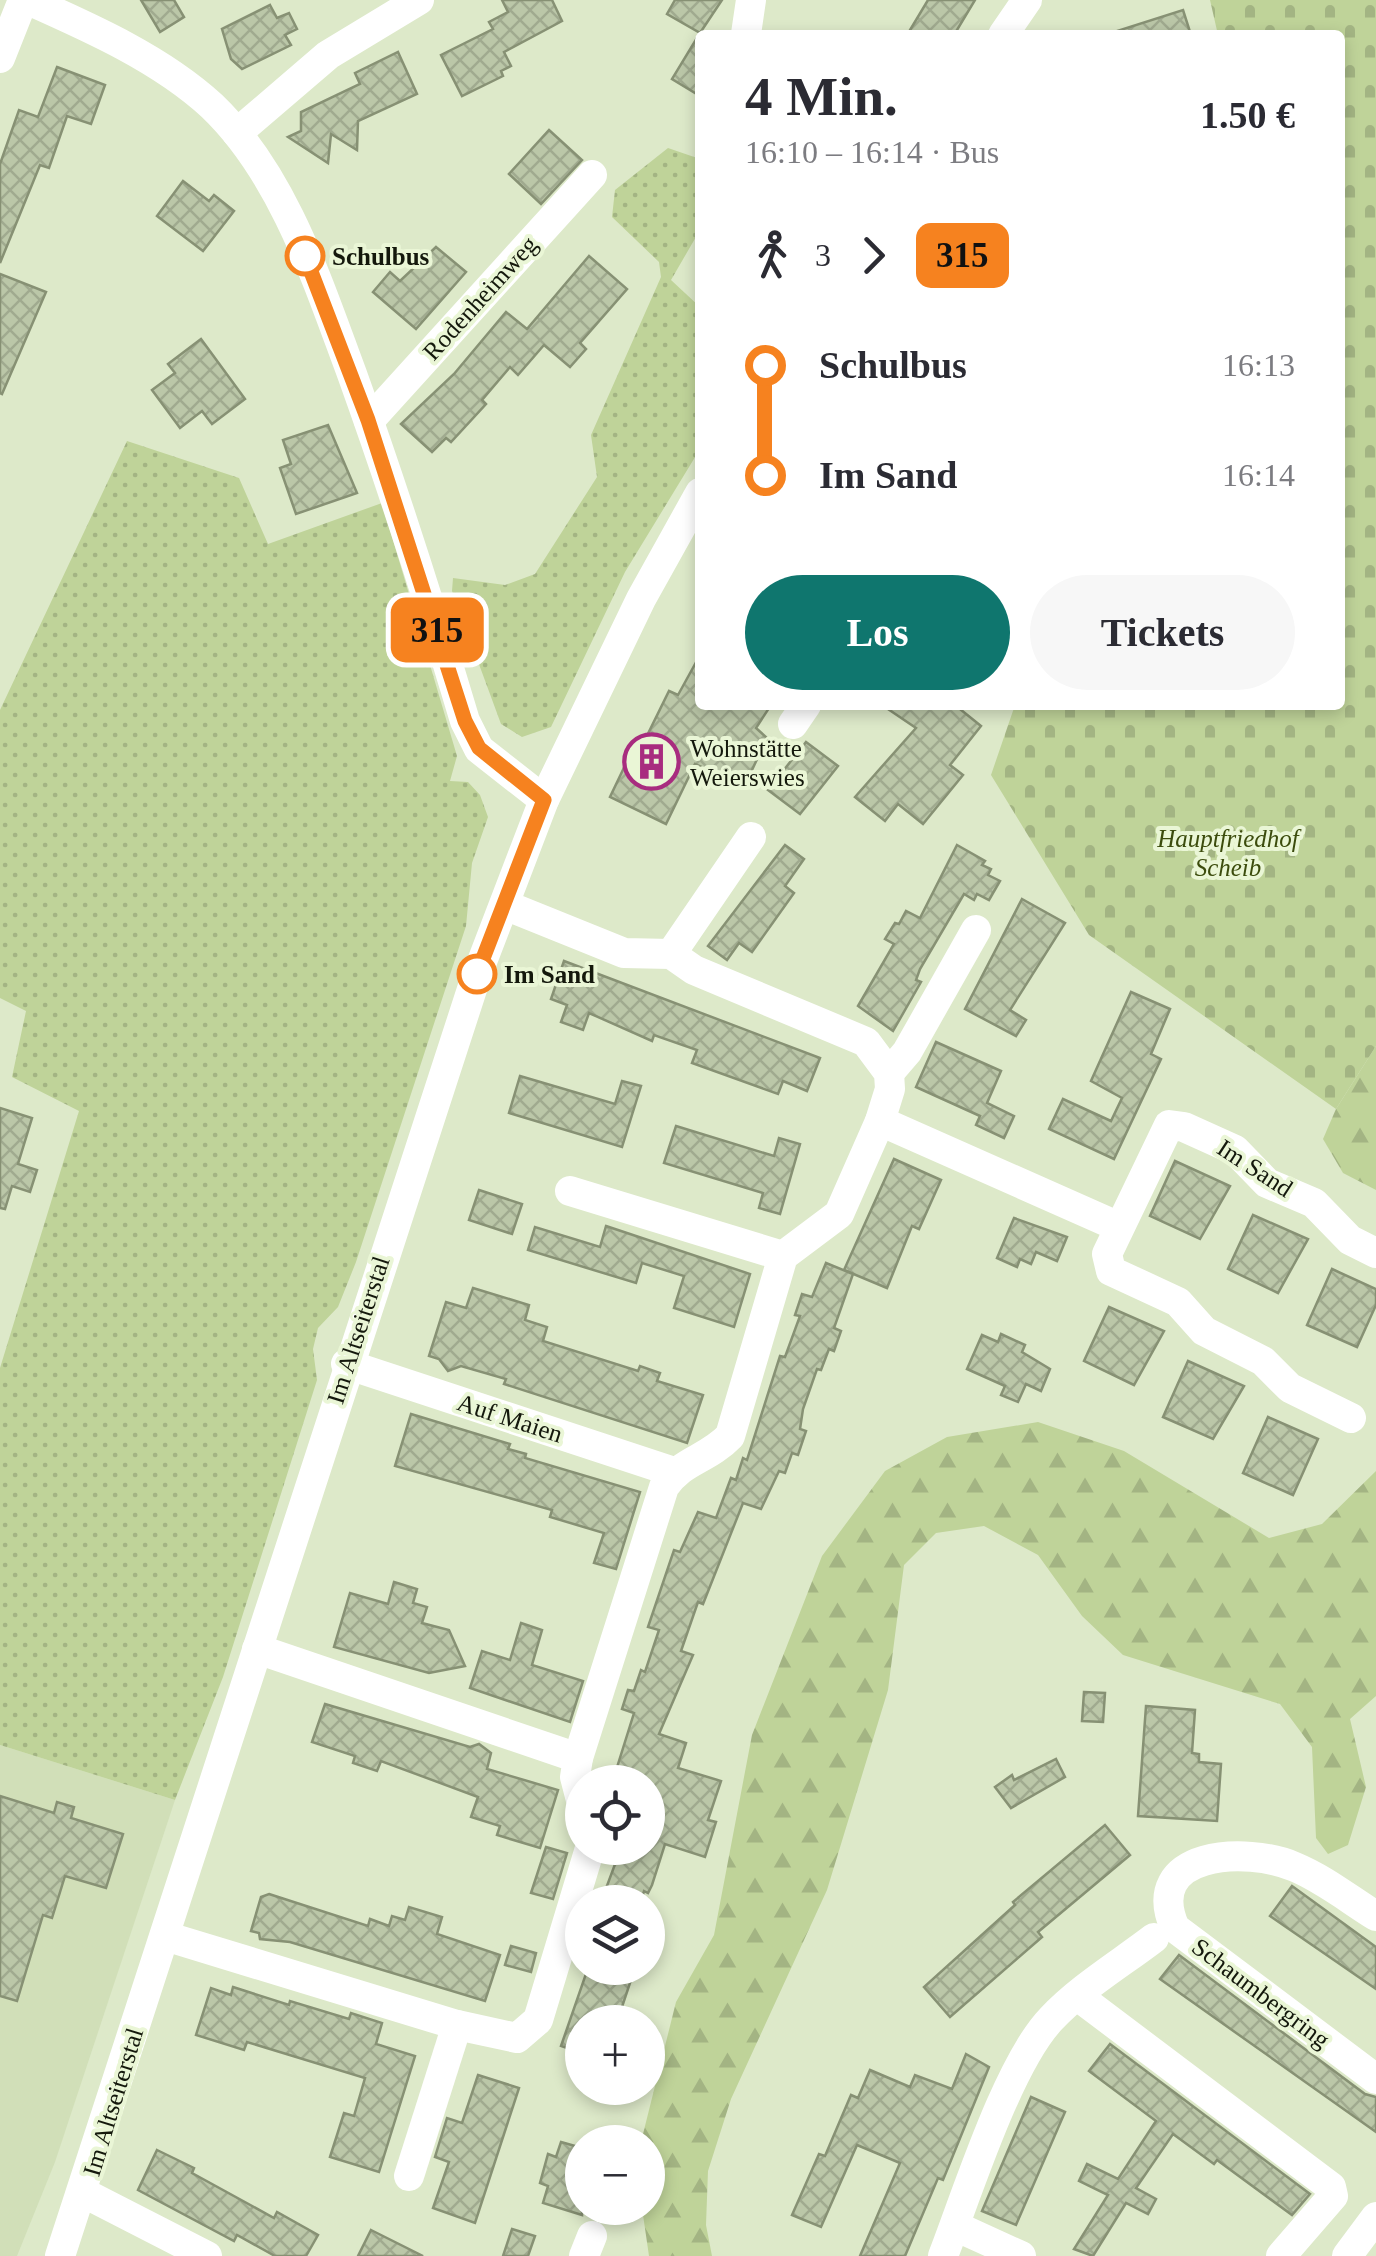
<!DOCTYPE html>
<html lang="de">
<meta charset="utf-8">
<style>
body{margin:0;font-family:Georgia,serif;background:#f7f7f7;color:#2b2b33;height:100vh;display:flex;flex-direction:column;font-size:38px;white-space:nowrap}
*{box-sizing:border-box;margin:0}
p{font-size:32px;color:#7c7c81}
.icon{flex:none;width:55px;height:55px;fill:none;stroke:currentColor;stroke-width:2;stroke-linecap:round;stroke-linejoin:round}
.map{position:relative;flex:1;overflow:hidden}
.sheet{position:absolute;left:695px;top:30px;width:650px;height:680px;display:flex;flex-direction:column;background:#fff;border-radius:10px;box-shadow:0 5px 15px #0003}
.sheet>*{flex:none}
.badge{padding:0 20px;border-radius:15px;font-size:35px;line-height:65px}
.tools{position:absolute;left:565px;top:1765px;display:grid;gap:20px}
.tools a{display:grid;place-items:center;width:100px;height:100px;border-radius:50%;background:#fff;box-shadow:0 5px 15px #0003;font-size:50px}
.map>.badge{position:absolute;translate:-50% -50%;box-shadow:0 0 0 5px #fff}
.legs{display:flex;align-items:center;gap:15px;height:110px;padding:0 50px;font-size:32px}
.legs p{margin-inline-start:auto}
.summary{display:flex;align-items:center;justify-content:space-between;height:170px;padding:0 50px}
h1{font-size:55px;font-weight:600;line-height:75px}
.button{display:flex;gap:20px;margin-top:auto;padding:20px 50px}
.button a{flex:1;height:115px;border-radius:60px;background:#0f766e;color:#fff;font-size:40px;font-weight:600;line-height:115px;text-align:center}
.button a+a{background:#f7f7f7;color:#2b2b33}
ul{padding:0 50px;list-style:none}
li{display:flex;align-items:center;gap:35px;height:110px;font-size:38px}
li i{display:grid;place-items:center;width:15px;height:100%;margin:0 12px;background:currentColor}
li i::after{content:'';width:25px;height:25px;margin:-12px;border:8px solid;border-radius:50%;background:#fff}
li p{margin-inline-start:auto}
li:first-child i{background:linear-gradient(#0000 50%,currentColor 0)}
li:last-child i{background:linear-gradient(currentColor 50%,#0000 0)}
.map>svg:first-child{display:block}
.built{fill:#d1dfb8}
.grass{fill:url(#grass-dots)}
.forest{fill:url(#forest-firs)}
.cemetery{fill:url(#cemetery-stones)}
.building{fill:url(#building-cross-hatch);stroke:#879174;stroke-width:2.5}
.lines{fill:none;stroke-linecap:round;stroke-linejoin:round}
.minor{stroke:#fff;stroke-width:30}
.line-1-casing{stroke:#fff;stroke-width:22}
.line-1{stroke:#f6821f;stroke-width:15}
.stop-1-dot{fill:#fff;stroke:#f6821f;stroke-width:5}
.labels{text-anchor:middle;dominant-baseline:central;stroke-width:8;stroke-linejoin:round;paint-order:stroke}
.stop-label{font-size:25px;font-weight:bold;fill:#14180c;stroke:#eaf6d6;text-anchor:start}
.street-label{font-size:25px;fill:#14180c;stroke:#eaf6d6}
.poi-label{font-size:25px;fill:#14180c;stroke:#eaf6d6;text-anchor:start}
.park-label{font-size:25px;font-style:italic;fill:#3c4c0d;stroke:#eaf6d6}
</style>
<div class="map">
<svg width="1376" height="2256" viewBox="0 0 1376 2256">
<defs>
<pattern id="grass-dots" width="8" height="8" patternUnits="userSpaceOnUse" patternTransform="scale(2.5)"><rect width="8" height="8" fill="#bfd399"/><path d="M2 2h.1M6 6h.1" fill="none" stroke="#a3b483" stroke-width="1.8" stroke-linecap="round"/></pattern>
<pattern id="forest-firs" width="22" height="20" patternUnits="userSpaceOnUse" patternTransform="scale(2.5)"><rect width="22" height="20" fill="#bfd399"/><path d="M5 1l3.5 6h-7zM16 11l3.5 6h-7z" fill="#a3b483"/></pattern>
<pattern id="cemetery-stones" width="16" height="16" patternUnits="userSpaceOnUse" patternTransform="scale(2.5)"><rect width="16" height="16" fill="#bfd399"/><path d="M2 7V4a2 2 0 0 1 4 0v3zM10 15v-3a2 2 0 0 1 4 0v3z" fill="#a3b483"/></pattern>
<pattern id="building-cross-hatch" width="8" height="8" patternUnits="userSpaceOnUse" patternTransform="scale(2.5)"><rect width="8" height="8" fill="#bbc7a8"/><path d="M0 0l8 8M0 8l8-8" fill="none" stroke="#a0aa8f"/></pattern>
</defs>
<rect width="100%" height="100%" fill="#dde9c9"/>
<polygon class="built" points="0,1745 175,1800 55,2162 17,2256 0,2256"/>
<g class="grass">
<polygon points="668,148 700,159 700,230 671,280 700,307 700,449 625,572 551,727 522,737 501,724 452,591 453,578 505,585 535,574 597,477 591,435 661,277 659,262 612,217 615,190"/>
<polygon points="127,441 239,478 268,544 382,503 457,756 450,781 468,782 480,795 488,817 472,863 466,926 356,1262 338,1307 318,1328 313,1349 317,1380 223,1677 175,1800 0,1745 0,1368 79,1111 12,1077 26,1011 0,998 0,710"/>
</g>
<g class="forest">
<polygon points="1376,1046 1376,1190 1343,1173 1323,1139 1336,1109"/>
<polygon points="1038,1422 1124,1451 1269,1538 1322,1524 1376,1471 1376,1696 1350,1719 1366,1787 1348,1845 1328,1854 1316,1838 1312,1747 1280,1704 1123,1655 1082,1616 1038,1555 984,1526 936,1533 904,1565 888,1690 827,1890 731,2099 708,2171 706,2225 712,2256 649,2256 642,2208 648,2208 648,2142 641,2142 676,2002 714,1935 752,1735 822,1556 885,1471 947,1437"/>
</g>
<polygon class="cemetery" points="1210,0 1376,0 1376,1046 1336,1109 1089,935 991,775 1015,705 1340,705 1340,35 1218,35"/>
<g class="building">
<polygon points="141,0 174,0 184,17 160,32"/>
<polygon points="502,0 552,0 562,21 504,52 511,66 501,71 503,76 462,96 441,55 493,29 489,22 508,12"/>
<polygon points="675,0 722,0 700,33 700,96 672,79 700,33 667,14"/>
<polygon points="928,0 975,0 954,35 907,35"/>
<polygon points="270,5 277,18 289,13 297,29 285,35 291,45 242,69 231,59 222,29"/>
<polygon points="1183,10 1191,35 1118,35 1117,31"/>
<polygon points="398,52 417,94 358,121 357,150 331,134 328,163 288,137 301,131 301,112 360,84 355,73"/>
<polygon points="57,67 105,85 91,124 67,116 49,168 40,165 0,263 0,164 19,110 38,117"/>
<polygon points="549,130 582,160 541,204 509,174"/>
<polygon points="183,181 209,201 214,195 234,211 203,251 157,216"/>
<polygon points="436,247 466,272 416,329 373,292 390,272 400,281"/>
<polygon points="589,256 627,289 580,343 586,349 570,367 544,345 518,375 510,367 482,400 486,404 451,442 446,438 432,452 401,424 454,374 506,312 527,329"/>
<polygon points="0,274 46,292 2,394 0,393"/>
<polygon points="201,339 245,399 212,424 202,411 180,428 152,390 175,373 168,364"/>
<polygon points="328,425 357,493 296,514 280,468 291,464 283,440"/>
<polygon points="700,655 700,705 771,705 756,728 767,738 744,787 695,764 666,824 610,797 631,753 637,756 669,691 678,695"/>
<polygon points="882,705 955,705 981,726 950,765 963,775 923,824 898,804 885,821 855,797 916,728"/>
<polygon points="806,742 838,766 800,814 768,790"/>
<polygon points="785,845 804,859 785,886 794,893 752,952 739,943 727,960 708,946"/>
<polygon points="957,845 985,861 982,865 991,869 988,875 1000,881 989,900 977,894 974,900 964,894 920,969 916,980 921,982 893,1031 858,1006 894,944 885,939 895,923 899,924 906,911 920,918"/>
<polygon points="1022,899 1065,923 1010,1010 1026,1020 1016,1036 965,1009"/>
<polygon points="564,961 820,1058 807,1091 783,1081 778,1094 692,1063 697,1050 654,1035 652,1041 589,1013 583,1030 561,1022 567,1005 551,999"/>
<polygon points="1131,992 1170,1009 1151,1054 1161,1059 1114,1159 1049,1129 1063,1099 1111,1121 1122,1098 1091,1081"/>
<polygon points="936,1042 1001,1071 987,1103 1014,1116 1004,1138 976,1125 980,1116 916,1087"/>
<polygon points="520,1076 615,1104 622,1081 641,1086 622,1147 509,1113"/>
<polygon points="0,1108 32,1118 18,1164 37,1170 30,1192 12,1186 5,1209 0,1208"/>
<polygon points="676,1126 774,1156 779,1138 800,1144 780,1214 759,1208 763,1193 664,1163"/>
<polygon points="894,1159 941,1180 919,1229 912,1226 887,1288 844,1270"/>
<polygon points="1175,1161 1230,1186 1200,1239 1150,1216"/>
<polygon points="479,1190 522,1204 512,1234 469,1220"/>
<polygon points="1253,1215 1308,1239 1278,1293 1228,1269"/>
<polygon points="1014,1218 1067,1237 1057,1261 1036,1252 1031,1264 1020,1259 1017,1267 997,1258"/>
<polygon points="606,1226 750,1274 734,1327 674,1308 684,1276 642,1263 636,1283 528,1250 535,1227 600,1247"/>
<polygon points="826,1263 853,1274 834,1328 841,1331 834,1351 829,1349 821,1370 817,1369 803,1409 800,1429 806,1431 798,1455 792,1453 785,1473 779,1471 761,1509 743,1503 703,1604 698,1602 681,1651 693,1655 659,1734 686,1743 678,1768 721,1781 708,1820 716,1822 705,1857 665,1844 652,1885 648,1893 644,1891 641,1902 601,1902 621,1848 648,1848 648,1782 614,1777 634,1713 622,1709 628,1690 634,1691 641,1670 645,1672 659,1630 648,1627 674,1550 680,1552 698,1512 716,1518 731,1478 736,1480 743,1458 747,1460 780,1356 785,1357 800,1316 795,1315 802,1294 812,1297"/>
<polygon points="1332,1269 1376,1289 1376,1305 1357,1347 1307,1325"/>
<polygon points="473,1288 529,1305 525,1320 547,1327 543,1341 638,1371 640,1366 660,1373 657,1381 703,1395 687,1443 504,1384 506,1379 461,1366 448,1371 439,1359 429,1356 446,1302 466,1308"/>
<polygon points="1109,1307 1164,1331 1134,1385 1084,1361"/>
<polygon points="1001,1334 1025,1345 1022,1352 1050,1369 1041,1391 1026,1384 1018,1402 1001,1395 1005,1386 967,1369 982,1335 998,1342"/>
<polygon points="1188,1361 1244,1386 1213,1439 1163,1417"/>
<polygon points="411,1414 510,1444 508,1449 526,1454 525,1458 640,1492 616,1569 594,1563 604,1533 550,1517 552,1510 395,1466"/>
<polygon points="1268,1417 1318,1439 1293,1495 1243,1473"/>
<polygon points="394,1582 417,1589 413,1603 427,1607 422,1623 449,1630 465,1666 429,1673 334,1647 350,1593 388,1604"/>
<polygon points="521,1623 542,1630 532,1665 583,1681 570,1722 470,1688 482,1651 510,1660"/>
<polygon points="1084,1692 1105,1693 1103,1722 1082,1721"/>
<polygon points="325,1704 470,1747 479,1744 491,1753 487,1769 558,1790 540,1848 497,1835 500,1826 471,1817 478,1797 381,1761 377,1771 353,1763 355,1756 312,1742"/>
<polygon points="1146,1706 1195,1710 1192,1753 1199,1754 1199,1762 1221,1764 1217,1821 1138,1816"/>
<polygon points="1056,1759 1065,1777 1011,1808 995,1787 1012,1775 1014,1780"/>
<polygon points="0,1796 54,1813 57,1802 74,1807 71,1818 123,1834 106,1888 65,1876 52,1918 43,1915 17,2001 0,1996"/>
<polygon points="1105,1825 1130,1855 1038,1932 1042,1937 950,2017 924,1987 1015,1905 1013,1902"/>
<polygon points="546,1847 567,1853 553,1899 531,1893"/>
<polygon points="1292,1886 1376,1947 1376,1989 1270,1916"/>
<polygon points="269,1894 368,1926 370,1919 389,1926 392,1916 405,1920 409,1907 442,1917 437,1934 500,1955 485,2001 290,1942 260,1939 259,1933 251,1931 261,1897"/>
<polygon points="511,1946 536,1953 531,1972 505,1965"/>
<polygon points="1179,1955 1365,2094 1376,2097 1376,2132 1160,1979"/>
<polygon points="588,1968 635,1968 617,2022 582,2022 582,2053 561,2046"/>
<polygon points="233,1987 289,2005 290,2001 349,2019 351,2013 382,2023 376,2044 415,2056 379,2172 330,2157 344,2113 354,2116 365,2078 247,2042 244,2050 196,2035 211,1988 231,1995"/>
<polygon points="1110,2044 1310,2194 1292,2215 1217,2160 1214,2164 1173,2134 1136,2188 1156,2199 1148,2214 1126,2203 1093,2256 1074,2249 1108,2195 1079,2181 1087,2164 1118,2179 1156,2121 1089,2071"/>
<polygon points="966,2054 989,2067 943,2180 938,2178 905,2256 860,2256 900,2163 857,2145 821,2227 792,2215 819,2154 825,2156 851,2095 858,2098 870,2070 910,2087 915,2075 952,2089"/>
<polygon points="478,2075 519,2088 475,2223 433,2208 449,2162 435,2157 447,2118 462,2123"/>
<polygon points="1031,2097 1065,2112 1016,2225 982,2211"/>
<polygon points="561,2142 582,2148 582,2215 543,2203 548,2186 540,2183 548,2154 556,2157"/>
<polygon points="157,2150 194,2168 192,2173 274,2218 277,2212 318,2235 306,2256 275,2256 237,2235 234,2241 138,2190"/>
<polygon points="512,2229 535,2236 528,2256 503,2256"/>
<polygon points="371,2230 423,2256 358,2256"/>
</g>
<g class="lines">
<g class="minor">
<path d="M28,0C91,28 161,59 212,106C284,175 318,283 352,374C393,488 430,604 465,721L479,749L544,800"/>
<polyline points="746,34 751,0"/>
<polyline points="1003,35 1027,0"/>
<polyline points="0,58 23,0"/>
<polyline points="237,133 328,55 419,0"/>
<polyline points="369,421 592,175"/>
<polyline points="793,724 806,705"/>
<path d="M505,905L624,953L671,954L694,970L866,1042L889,1073L890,1089L880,1121L839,1214L783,1256L730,1436C707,1460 682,1460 664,1487L578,1758L575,1777L582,1804"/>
<polyline points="671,954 751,837"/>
<polyline points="889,1073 907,1052 976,930"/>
<polyline points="880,1121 1117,1226"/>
<polyline points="570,1191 783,1256"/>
<polyline points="346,1364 674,1472"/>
<polyline points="1351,1418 1290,1388 1263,1361 1204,1331 1178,1302 1111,1271 1107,1254 1169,1125 1184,1127 1235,1150 1267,1183 1314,1203 1350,1240 1376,1253"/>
<polyline points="257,1649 578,1758"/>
<path d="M1376,1916C1350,1900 1324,1879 1295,1867C1247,1846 1141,1851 1175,1928L1376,2079"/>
<polyline points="165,1936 457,2025 517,2038 538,2020 590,1848"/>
<polyline points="1079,1997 1331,2187 1333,2196 1281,2256"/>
<polyline points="409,2176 457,2025"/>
<polyline points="84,2193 207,2256"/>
<polyline points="955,2226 1021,2256"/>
<polyline points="60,2256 475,980 544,800 641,599 700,493"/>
<polyline points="584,2256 592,2236"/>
<path d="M943,2256C967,2194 1008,2064 1051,2019C1080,1988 1120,1964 1154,1938"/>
<polyline points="1347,2256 1376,2217"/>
</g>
</g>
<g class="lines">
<defs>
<polyline id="line-1" points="305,256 368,420 465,721 479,748 544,800 477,974"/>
</defs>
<use href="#line-1" class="line-1-casing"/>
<use href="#line-1" class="line-1"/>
</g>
<defs>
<symbol id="building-ring" viewBox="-11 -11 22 22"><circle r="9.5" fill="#eaf6d6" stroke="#a82c7f" stroke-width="1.5"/><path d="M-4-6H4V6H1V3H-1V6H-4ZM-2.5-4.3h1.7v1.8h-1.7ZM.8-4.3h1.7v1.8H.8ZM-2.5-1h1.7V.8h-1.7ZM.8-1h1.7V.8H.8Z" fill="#a82c7f"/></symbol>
</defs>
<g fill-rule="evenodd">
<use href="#building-ring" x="620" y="730" width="63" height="63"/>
</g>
<g class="stop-1-dot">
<circle cx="305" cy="256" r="18"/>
<circle cx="477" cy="974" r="18"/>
</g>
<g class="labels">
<g class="stop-label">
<text x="332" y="256">Schulbus</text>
<text x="504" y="974">Im Sand</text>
</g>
<g class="street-label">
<text transform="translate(480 298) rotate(-48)">Rodenheimweg</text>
<text transform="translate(1255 1168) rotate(33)">Im Sand</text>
<text transform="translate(358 1330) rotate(-72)">Im Altseiterstal</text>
<text transform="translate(510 1418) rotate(18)">Auf Maien</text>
<text transform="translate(1261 1993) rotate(37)">Schaumbergring</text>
<text transform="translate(113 2102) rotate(-73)">Im Altseiterstal</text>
</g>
<g class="poi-label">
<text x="690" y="748">Wohnstätte<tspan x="690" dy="29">Weierswies</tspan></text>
</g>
<g class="park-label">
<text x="1228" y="838">Hauptfriedhof<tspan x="1228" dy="29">Scheib</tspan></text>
</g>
</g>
</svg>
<div class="tools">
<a><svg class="icon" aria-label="locate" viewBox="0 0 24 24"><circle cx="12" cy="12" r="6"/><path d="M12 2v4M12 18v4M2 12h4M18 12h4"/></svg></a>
<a><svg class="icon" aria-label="layers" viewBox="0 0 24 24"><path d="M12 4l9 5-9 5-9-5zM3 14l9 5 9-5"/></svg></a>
<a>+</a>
<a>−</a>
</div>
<b class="badge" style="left:437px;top:630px;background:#f6821f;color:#111">315</b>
<section class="sheet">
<div class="summary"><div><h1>4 Min.</h1><p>16:10 – 16:14 · Bus</p></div><b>1.50 €</b></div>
<div class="legs"><svg class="icon" aria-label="walk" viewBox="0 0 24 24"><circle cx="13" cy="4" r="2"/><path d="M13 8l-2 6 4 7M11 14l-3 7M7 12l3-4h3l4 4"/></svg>3<svg class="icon" aria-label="forward" viewBox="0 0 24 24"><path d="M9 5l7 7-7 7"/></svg><b class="badge" style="background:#f6821f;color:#111">315</b></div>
<ul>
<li><i style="color:#f6821f"></i><b>Schulbus</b><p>16:13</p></li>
<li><i style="color:#f6821f"></i><b>Im Sand</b><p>16:14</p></li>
</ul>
<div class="button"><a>Los</a><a>Tickets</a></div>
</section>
</div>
